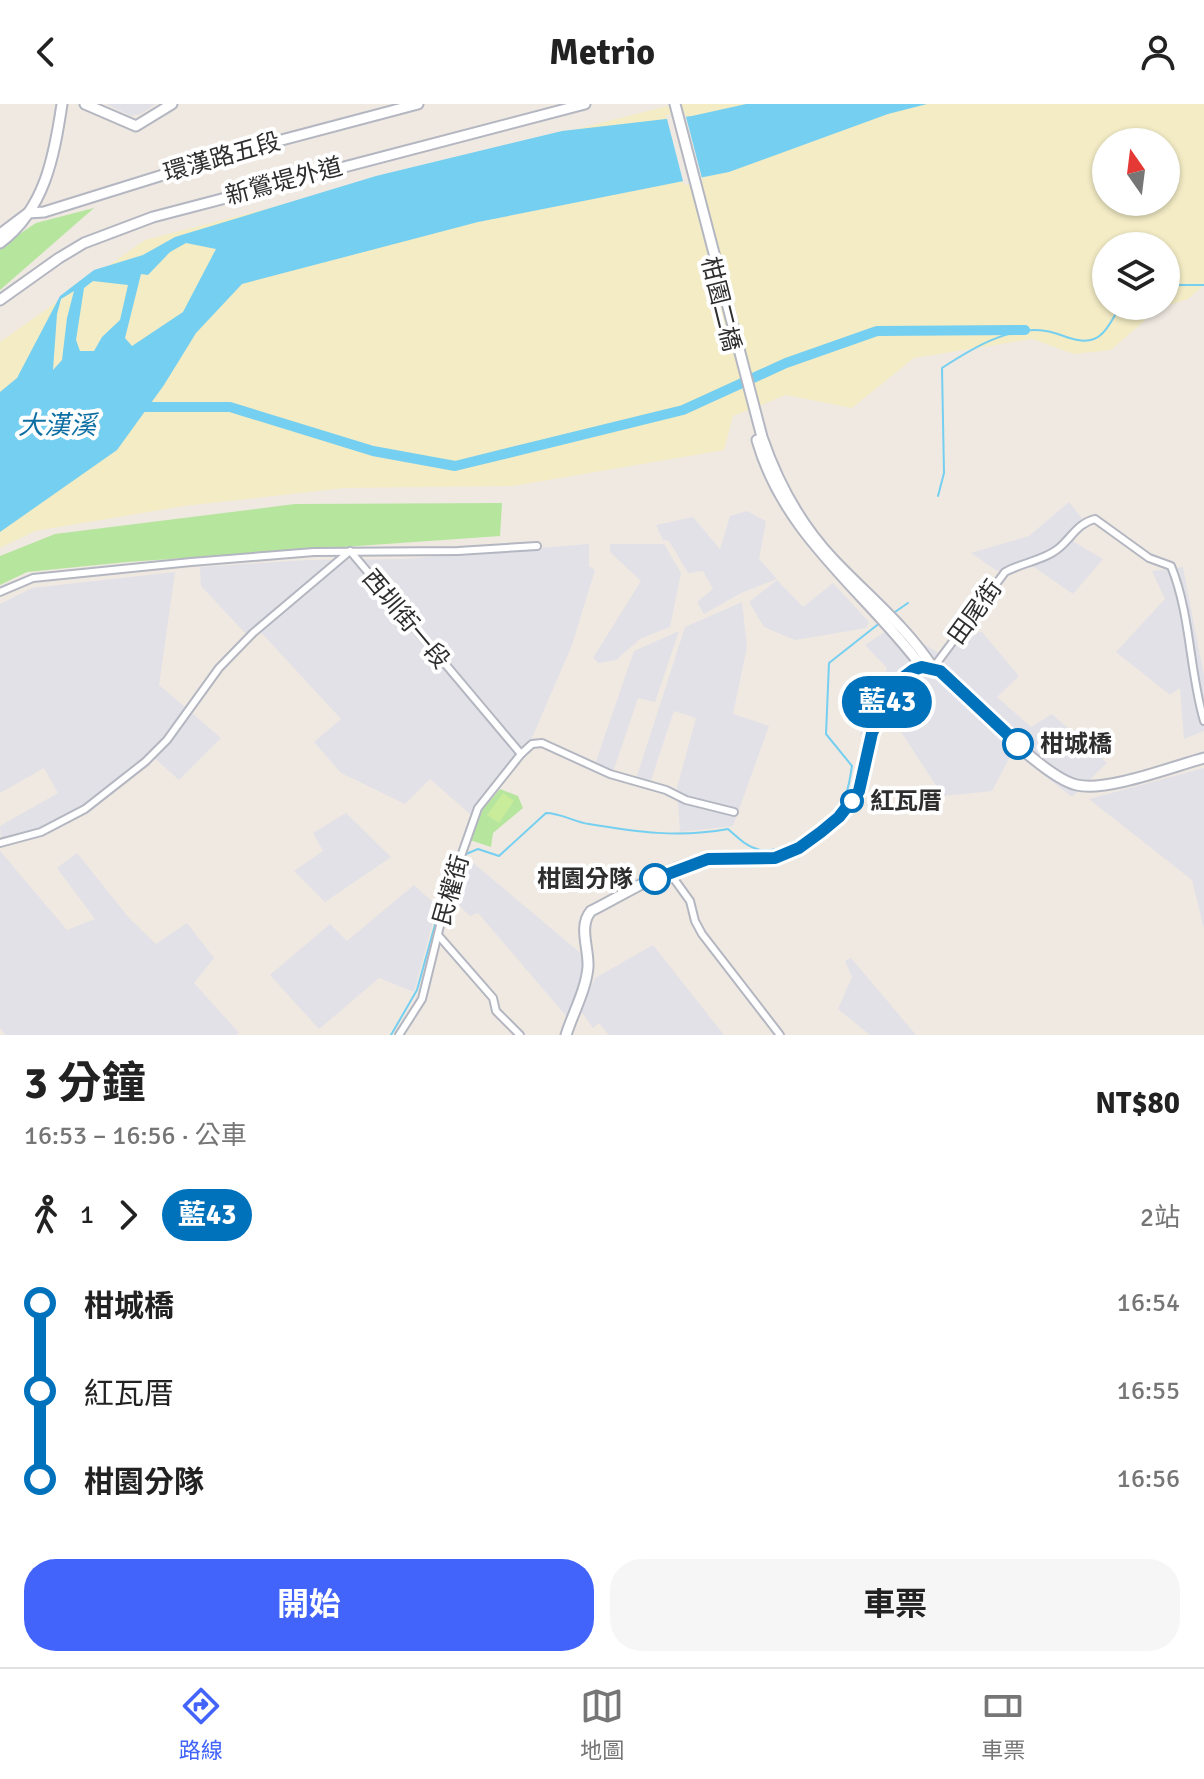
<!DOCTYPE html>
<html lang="zh-TW">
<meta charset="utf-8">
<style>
body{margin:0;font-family:Signika,"Noto Sans TC",sans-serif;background:#f6f6f6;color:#222;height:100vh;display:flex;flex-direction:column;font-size:30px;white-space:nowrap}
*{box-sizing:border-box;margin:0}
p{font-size:26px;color:#767676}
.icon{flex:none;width:44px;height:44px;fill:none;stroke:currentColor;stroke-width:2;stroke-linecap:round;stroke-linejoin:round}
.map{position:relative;height:931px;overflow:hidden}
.panel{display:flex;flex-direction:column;background:#fff;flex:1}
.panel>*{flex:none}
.badge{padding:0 16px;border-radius:26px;font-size:28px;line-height:52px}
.needle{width:52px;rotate:346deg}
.controls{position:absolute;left:1092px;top:24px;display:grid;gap:16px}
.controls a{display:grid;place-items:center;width:88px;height:88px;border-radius:50%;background:#fff;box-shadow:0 2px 6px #0004;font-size:40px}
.map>.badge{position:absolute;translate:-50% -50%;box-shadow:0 0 0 4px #fff}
.legs{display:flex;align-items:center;gap:12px;height:88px;padding:0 24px;font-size:26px}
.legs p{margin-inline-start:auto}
.summary{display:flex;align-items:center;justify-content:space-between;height:136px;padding:0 24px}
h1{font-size:44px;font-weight:700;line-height:60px}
.button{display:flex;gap:16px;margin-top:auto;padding:16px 24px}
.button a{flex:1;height:92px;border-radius:32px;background:#4264fb;color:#fff;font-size:32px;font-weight:700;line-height:92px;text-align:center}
.button a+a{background:#f6f6f6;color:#222}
ul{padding:0 24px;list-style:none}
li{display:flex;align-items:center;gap:28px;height:88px;font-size:30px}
li i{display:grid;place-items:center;width:12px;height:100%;margin:0 10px;background:currentColor}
li i::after{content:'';width:20px;height:20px;margin:-10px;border:6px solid;border-radius:50%;background:#fff}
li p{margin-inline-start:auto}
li:first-child i{background:linear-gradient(#0000 50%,currentColor 0)}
li:last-child i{background:linear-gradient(currentColor 50%,#0000 0)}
header{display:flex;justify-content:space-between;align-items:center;height:104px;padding:0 24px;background:#fff;font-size:36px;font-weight:700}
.tab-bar{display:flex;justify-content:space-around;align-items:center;height:112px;border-top:2px solid #e0e0e0;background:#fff;font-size:22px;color:#767676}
.tab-bar a{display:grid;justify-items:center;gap:4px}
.tab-bar .on{color:#4264fb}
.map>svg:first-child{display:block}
.industrial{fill:#e3e1e8}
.green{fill:#b6e59e}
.sand{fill:#f3ecc5;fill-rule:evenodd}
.pitch{fill:#c9ec9a}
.water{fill:#75cff0;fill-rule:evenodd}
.pier{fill:#efe9e1}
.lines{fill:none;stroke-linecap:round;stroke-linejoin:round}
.stream{stroke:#75cff0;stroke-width:2}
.river{stroke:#75cff0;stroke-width:10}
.street-casing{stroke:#b4b7c1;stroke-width:10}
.secondary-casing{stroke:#b4b7c1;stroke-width:13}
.street{stroke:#fff;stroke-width:6}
.secondary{stroke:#fff;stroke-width:9}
.line-1-casing{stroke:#fff;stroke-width:18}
.line-1{stroke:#0072bc;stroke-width:12}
.stop-1-dot{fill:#fff;stroke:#0072bc;stroke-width:4}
.labels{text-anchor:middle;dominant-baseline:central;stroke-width:8;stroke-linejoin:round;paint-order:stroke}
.street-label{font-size:24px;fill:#2e2e2e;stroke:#fff}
.stop-label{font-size:24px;font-weight:bold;fill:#2e2e2e;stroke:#fff;text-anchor:start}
.water-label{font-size:26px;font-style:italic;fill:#0d6fa3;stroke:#fff}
</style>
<header><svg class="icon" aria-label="back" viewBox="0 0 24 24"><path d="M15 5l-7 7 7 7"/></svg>Metrio<svg class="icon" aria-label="person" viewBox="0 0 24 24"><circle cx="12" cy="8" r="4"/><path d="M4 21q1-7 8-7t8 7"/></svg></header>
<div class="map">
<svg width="1204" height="931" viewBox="0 0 1204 931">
<rect width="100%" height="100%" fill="#efe9e1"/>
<g class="industrial">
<polygon points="106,0 156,0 141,10 131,12"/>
<polygon points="1069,398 1082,414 1074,438 1103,455 1073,490 1034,463 997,467 971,449 1029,432"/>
<polygon points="747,407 766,417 759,455 777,475 741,489 704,510 697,498 713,485 703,467 688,469 669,437 663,436 656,421 693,413 720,445 730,412"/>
<polygon points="589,440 589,462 595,466 572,541 531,636 471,711 430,675 405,700 341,669 314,638 341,615 256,523 247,531 201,482 200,463 308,456 402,455"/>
<polygon points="610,440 664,440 681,469 670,523 640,535 616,556 599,559 593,554 641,477 610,448"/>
<polygon points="1183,463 1204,572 1204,627 1184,635 1180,584 1170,591 1116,548 1165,495 1152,467"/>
<polygon points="175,468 159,581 221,634 179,676 149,649 84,700 39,726 1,735 0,722 58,689 44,664 0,689 0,500 32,484"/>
<polygon points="777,476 803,503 833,479 869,518 866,524 795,536 764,523 749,498"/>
<polygon points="742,498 747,543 733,610 769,622 733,722 680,728 677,684 696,614 674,607 650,679 636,675 685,523"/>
<polygon points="894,522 942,551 981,527 1019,572 997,593 1031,623 1052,610 1107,659 1072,693 1013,647 992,687 943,692 890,611 859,632 887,564 865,541"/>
<polygon points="679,527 655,598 638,594 613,668 595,660 634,547"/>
<polygon points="1204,664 1204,825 1192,776 1089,695"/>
<polygon points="346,709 391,753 325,798 294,767 323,747 313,729"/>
<polygon points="0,747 67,826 95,815 57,764 77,749 129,814 156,840 187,819 214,854 194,879 239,929 236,931 6,931 0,924"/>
<polygon points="465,752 584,852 582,878 567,913 478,809 470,812 453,796"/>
<polygon points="414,781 437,802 414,888 379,874 319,925 270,871 330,820 347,837"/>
<polygon points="653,841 724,931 609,931 599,919 593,924 580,906 595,874"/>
<polygon points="851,854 916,931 870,931 838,905 852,873 845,857"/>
</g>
<g class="green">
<polygon points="94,104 0,186 0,143 36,119"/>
<polygon points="502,399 500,432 127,458 27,468 0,481 0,452 55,430 295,400"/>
<polygon points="500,685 518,692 523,704 493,729 491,743 470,736 483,705"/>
</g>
<path class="sand" d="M675,0H1204V181L1188,195L1166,202V142H1106V202H1165L1158,205L1111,246L1074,250L1032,235L914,254L852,304L786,291L733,312L724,346L513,382L344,384L184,402L35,427L0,444V238L145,136ZM1106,38H1166V98H1106Z"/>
<polygon class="pitch" points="503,689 514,697 499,719 487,711"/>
<path class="water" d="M746,0H927L888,10L729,68L478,118L242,180L196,229L164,281L117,346L0,428V288L17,274L60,192L94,166L143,151L175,133L376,72L562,27L692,12ZM186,139L216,145L183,208L132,242L125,234L141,170L148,171L170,148ZM93,177L128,181L120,216L102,233L94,247H80L76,236L84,184ZM74,187L67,214L62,256L53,266L57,210L61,195Z"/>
<polygon class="pier" points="685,9 703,78 684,81 666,11"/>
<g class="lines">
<g class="stream">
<polyline points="1166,181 1204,181"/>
<path d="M938,392L944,369L942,264C971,245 1010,221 1046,227C1061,229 1078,241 1094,235C1107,230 1113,212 1121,202"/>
<polyline points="892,510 908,499"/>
<path d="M466,750L478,745L499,752L546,709C561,709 574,718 589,720C637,728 679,734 728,725C738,734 747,743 760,746C785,751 832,715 844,694C849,686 850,672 852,662L826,630L829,559L881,518"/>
<polyline points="391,931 417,886 444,788"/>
</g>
<polyline class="river" points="137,303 230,303 373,347 455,362 683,306 786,259 877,227 1025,226"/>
<defs>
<g id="street">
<polyline points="351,448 521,650"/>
<polyline points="0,488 33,474 191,458 314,448 458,447 537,442"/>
<path d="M933,564L1005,468C1021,459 1045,456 1059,444C1072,433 1078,419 1095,415L1149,454L1171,462C1191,511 1189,566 1204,617"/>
<polyline points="0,739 41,728 85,705 145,658 167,636 219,564 253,529 350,447"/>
<polyline points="669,768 690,797 695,817 702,830 780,931"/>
<polyline points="438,831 493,894 496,907 520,931"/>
<polyline points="399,931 422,895 448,789 478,704 521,650 532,640 542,639 610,670 666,686 686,696 734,708"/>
</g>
<g id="secondary">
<polyline points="85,0 136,22 172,0"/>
<path d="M675,0L762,333C777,377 800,420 833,455C866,490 907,523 933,564"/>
<polyline points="0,130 28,109 44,108 240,47 418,0"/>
<path d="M0,139C45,105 54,53 62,0"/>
<polyline points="0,196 59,154 84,139 153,113 585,0"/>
<path d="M757,336C784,432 865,487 922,563"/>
<path d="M566,931C573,909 586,886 588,863C589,844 578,822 591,807C627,789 667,762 708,755C724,753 740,756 756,756C788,756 820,734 840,712C847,705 855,696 859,687C866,671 867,651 871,634C876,617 896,576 911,567C920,561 931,563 940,567C969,594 1043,674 1077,681C1107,688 1174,662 1204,654"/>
</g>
</defs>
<use href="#street" class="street-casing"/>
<use href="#secondary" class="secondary-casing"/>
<use href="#street" class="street"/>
<use href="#secondary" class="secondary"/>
</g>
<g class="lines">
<defs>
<polyline id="line-1" points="655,775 708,755 775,754 799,744 821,728 839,713 859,687 872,629 887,598 905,572 913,566 922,563 940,567 1018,640"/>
</defs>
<use href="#line-1" class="line-1-casing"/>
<use href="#line-1" class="line-1"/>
</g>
<g class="stop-1-dot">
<circle cx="1018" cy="640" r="14"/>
<circle cx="852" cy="697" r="10"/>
<circle cx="655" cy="775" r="14"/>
</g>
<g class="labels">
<g class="street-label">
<text transform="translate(222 53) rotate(-16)">環漢路五段</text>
<text transform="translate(284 77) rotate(-15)">新鶯堤外道</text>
<text transform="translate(721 200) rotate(76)">柑園二橋</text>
<text transform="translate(975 508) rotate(-54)">田尾街</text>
<text transform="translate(406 515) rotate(50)">西圳街一段</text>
<text transform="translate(451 786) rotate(-74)">民權街</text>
</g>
<g class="stop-label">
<text x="1040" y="640">柑城橋</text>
<text x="870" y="697">紅瓦厝</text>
<text x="633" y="775" text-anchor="end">柑園分隊</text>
</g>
<g class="water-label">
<text x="57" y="322">大漢溪</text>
</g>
</g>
</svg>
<div class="controls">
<a><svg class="needle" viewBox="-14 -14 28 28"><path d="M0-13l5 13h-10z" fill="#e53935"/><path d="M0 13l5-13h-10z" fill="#767676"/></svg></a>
<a><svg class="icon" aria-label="layers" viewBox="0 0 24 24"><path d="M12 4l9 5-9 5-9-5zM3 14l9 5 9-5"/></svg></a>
</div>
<b class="badge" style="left:887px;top:598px;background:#0072bc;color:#fff">藍43</b>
</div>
<section class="panel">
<div class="summary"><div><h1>3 分鐘</h1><p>16:53 – 16:56 · 公車</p></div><b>NT$80</b></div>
<div class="legs"><svg class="icon" aria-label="walk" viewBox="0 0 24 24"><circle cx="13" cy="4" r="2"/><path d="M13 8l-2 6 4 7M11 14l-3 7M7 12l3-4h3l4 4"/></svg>1<svg class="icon" aria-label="forward" viewBox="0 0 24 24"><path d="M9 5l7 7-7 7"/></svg><b class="badge" style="background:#0072bc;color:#fff">藍43</b><p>2站</p></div>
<ul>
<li><i style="color:#0072bc"></i><b>柑城橋</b><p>16:54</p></li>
<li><i style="color:#0072bc"></i><span>紅瓦厝</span><p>16:55</p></li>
<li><i style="color:#0072bc"></i><b>柑園分隊</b><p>16:56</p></li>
</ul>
<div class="button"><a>開始</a><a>車票</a></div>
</section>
<nav class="tab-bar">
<a class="on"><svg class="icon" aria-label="directions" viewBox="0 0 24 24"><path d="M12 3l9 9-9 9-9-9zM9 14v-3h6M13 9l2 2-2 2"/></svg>路線</a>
<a><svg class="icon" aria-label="map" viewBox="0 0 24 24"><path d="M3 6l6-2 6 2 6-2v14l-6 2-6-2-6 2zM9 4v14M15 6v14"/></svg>地圖</a>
<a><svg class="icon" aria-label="tickets" viewBox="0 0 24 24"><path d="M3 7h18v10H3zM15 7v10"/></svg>車票</a>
</nav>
